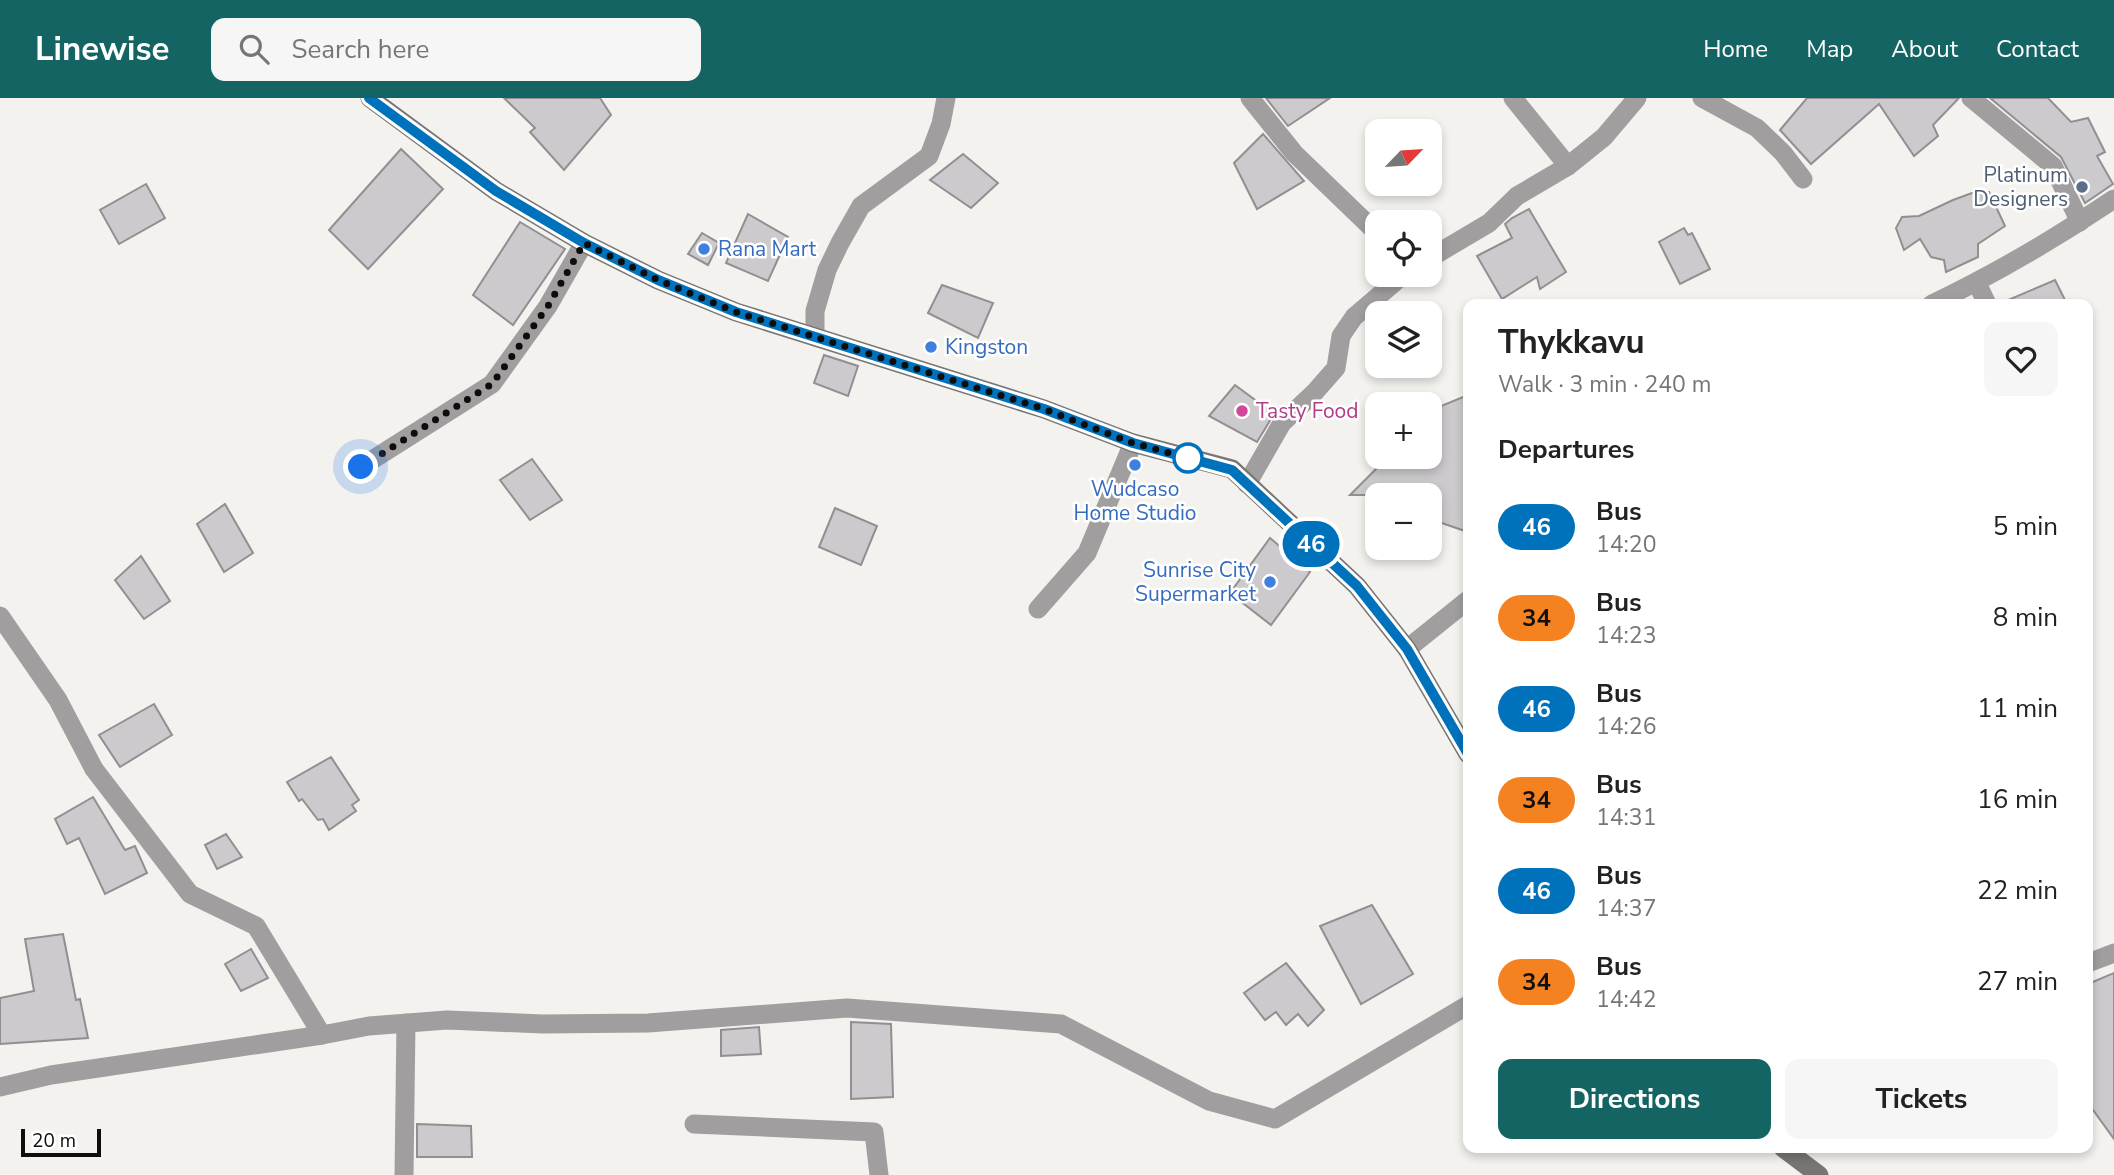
<!DOCTYPE html>
<meta charset="utf-8">
<style>
body{margin:0;font-family:"Nunito Sans",sans-serif;background:#f6f6f6;color:#222;height:100vh;display:flex;flex-direction:column;font-size:26px;white-space:nowrap}
*{box-sizing:border-box;margin:0}
p{font-size:23px;color:#767676}
.icon{flex:none;width:38px;height:38px;fill:none;stroke:currentColor;stroke-width:2;stroke-linecap:round;stroke-linejoin:round}
.map{position:relative;flex:1;overflow:hidden}
.side{position:absolute;left:1463px;top:201px;width:630px;height:854px;display:flex;flex-direction:column;background:#fff;border-radius:14px;box-shadow:0 4px 10px #0003}
.side>*{flex:none}
.badge{padding:0 14px;border-radius:23px;font-size:24px;line-height:46px}
.needle{width:46px;rotate:65deg}
.controls{position:absolute;left:1365px;top:21px;display:grid;gap:14px}
.controls a{display:grid;place-items:center;width:77px;height:77px;border-radius:14px;background:#fff;box-shadow:0 4px 10px #0003;font-size:35px}
.scale{position:absolute;left:21px;bottom:18px;width:80px;box-sizing:border-box;padding-left:7px;border:4px solid #0d0d0c;border-top:0;font-size:19px;line-height:24px;white-space:nowrap;color:#0d0d0c;-webkit-text-stroke:5px #fff;paint-order:stroke}
.you{position:absolute;width:35px;height:35px;margin:-18px;border:5px solid #fff;border-radius:50%;background:#1a73e8;box-shadow:0 0 0 10px #1a73e833}
.map>.badge{position:absolute;translate:-50% -50%;box-shadow:0 0 0 4px #fff}
h2{padding:0 35px;font-size:26px;line-height:63px}
.round{display:grid;place-items:center;flex:none;width:74px;height:74px;border-radius:14px;background:#f6f6f6}
.overview{display:flex;align-items:center;justify-content:space-between;height:119px;padding:0 35px}
h1{font-size:33px;font-weight:700;line-height:52px}
.cta{display:flex;gap:14px;margin-top:auto;padding:14px 35px}
.cta a{flex:1;height:80px;border-radius:14px;background:#156464;color:#fff;font-size:28px;font-weight:700;line-height:80px;text-align:center}
.cta a+a{background:#f6f6f6;color:#222}
ul{padding:0;list-style:none}
li{display:flex;align-items:center;gap:21px;height:91px;padding:0 35px}
li div{flex:1}
li b{display:block;font-size:26px}
li em{font-style:normal}
li .badge{min-width:77px;font-weight:700;text-align:center}
header{display:flex;align-items:center;gap:42px;box-sizing:border-box;height:98px;padding:0 35px;background:#156464;color:#fff}
header strong{font-size:33px}
nav{display:flex;gap:38px;margin-inline-start:auto;font-size:24px}
.search{width:490px;height:63px;background:#f6f6f6;display:flex;align-items:center;gap:18px;box-sizing:border-box;padding:0 24px;border-radius:14px;color:#767676;font-size:26px}
.map>svg:first-child{display:block}
.building{fill:#cdcacd;stroke:#918f91;stroke-width:2}
.lines{fill:none;stroke-linecap:round;stroke-linejoin:round}
.minor{stroke:#a09e9e;stroke-width:19}
.secondary{stroke:#787675;stroke-width:19}
.line-casing{stroke:#fff;stroke-width:16}
.line{stroke:#0072bc;stroke-width:10}
.walk{stroke:#0d0d0c;stroke-width:7;stroke-dasharray:0 12.6}
.service-dot{fill:#5c6f8a;stroke:#fff;stroke-width:2.5}
.shop-dot{fill:#3f7fe0;stroke:#fff;stroke-width:2.5}
.hotel-dot{fill:#d1479c;stroke:#fff;stroke-width:2.5}
.stop-dot{fill:#fff;stroke:#0072bc;stroke-width:3.5}
.labels{text-anchor:middle;dominant-baseline:central;stroke-width:5;stroke-linejoin:round;paint-order:stroke}
.service-label{font-size:21px;fill:#4e5e75;stroke:#fff;text-anchor:end}
.shop-label{font-size:21px;fill:#366cbe;stroke:#fff;text-anchor:start}
.hotel-label{font-size:21px;fill:#b23c85;stroke:#fff;text-anchor:start}
</style>
<header>
<strong>Linewise</strong>
<div class="search"><svg class="icon" aria-label="search" viewBox="0 0 24 24"><circle cx="10" cy="10" r="6"/><path d="M15 15l6 6"/></svg>Search here</div>
<nav><a>Home</a><a>Map</a><a>About</a><a>Contact</a></nav>
</header>
<div class="map">
<svg width="2114" height="1077" viewBox="0 0 2114 1077">
<rect width="100%" height="100%" fill="#f3f2ef"/>
<g class="building">
<polygon points="504,0 600,0 611,17 564,72 530,34 535,30"/>
<polygon points="1266,0 1330,0 1288,28"/>
<polygon points="1807,0 1959,0 1933,27 1938,38 1914,58 1879,6 1811,66 1780,32"/>
<polygon points="1990,0 2048,0 2071,24 2088,20 2105,54 2097,58 2113,86 2085,105 2061,59"/>
<polygon points="1263,36 1304,83 1257,111 1234,65"/>
<polygon points="401,51 443,91 368,171 329,132"/>
<polygon points="963,56 998,85 971,110 930,82"/>
<polygon points="146,86 165,120 119,146 100,112"/>
<polygon points="1989,94 2005,128 1978,146 1978,159 1946,174 1944,162 1931,159 1920,141 1904,152 1896,130 1902,119 1919,118 1953,102 1972,95"/>
<polygon points="1529,111 1566,174 1540,191 1537,179 1502,201 1477,158 1512,140 1505,126 1512,120"/>
<polygon points="748,116 788,139 768,183 726,165"/>
<polygon points="520,124 565,151 513,227 473,197"/>
<polygon points="1684,130 1688,137 1692,135 1710,171 1680,186 1659,144"/>
<polygon points="702,135 719,145 708,167 688,156"/>
<polygon points="2055,182 2067,206 1999,206"/>
<polygon points="942,187 993,205 978,240 928,215"/>
<polygon points="824,257 858,268 848,298 814,285"/>
<polygon points="1235,287 1274,316 1257,344 1209,318"/>
<polygon points="1468,297 1468,434 1430,421 1430,397 1350,397 1388,359 1430,359 1430,317 1441,308"/>
<polygon points="532,361 562,402 530,422 500,382"/>
<polygon points="225,406 253,455 224,474 197,426"/>
<polygon points="835,410 877,428 861,467 819,449"/>
<polygon points="1270,440 1310,474 1271,527 1230,495"/>
<polygon points="141,458 170,503 144,521 115,482"/>
<polygon points="154,606 172,637 120,669 99,637"/>
<polygon points="331,659 359,702 352,707 356,713 329,732 323,721 318,722 302,701 299,703 287,684"/>
<polygon points="93,699 125,752 135,748 147,775 105,796 79,740 67,746 55,721"/>
<polygon points="226,736 242,759 217,771 205,747"/>
<polygon points="1372,807 1413,876 1361,906 1320,828"/>
<polygon points="63,836 76,902 80,901 88,940 0,946 0,900 34,893 25,841"/>
<polygon points="251,851 268,880 241,893 225,866"/>
<polygon points="1286,865 1324,912 1308,928 1298,916 1286,927 1276,914 1265,922 1244,895"/>
<polygon points="2114,875 2114,1041 2088,1005 2088,886"/>
<polygon points="851,924 891,926 893,999 851,1001"/>
<polygon points="759,929 761,956 721,958 721,932"/>
<polygon points="417,1026 471,1028 472,1059 417,1059"/>
</g>
<g class="lines">
<g class="minor">
<polyline points="1250,0 1294,55 1377,135"/>
<polyline points="1513,0 1568,68"/>
<polyline points="1702,0 1757,30 1783,55 1803,81"/>
<polyline points="1971,0 2053,68 2080,124"/>
<polyline points="1430,160 1489,125 1517,98 1568,68 1604,39 1637,0"/>
<polyline points="1977,185 1987,206"/>
<path d="M1932,206C1995,176 2056,140 2114,101"/>
<polyline points="815,239 815,213 827,172 840,145 861,108 929,58 941,26 946,0"/>
<polyline points="361,369 492,286 548,208 584,145"/>
<polyline points="1247,386 1282,325 1314,295 1336,270 1341,238 1354,219 1403,177"/>
<polyline points="1038,511 1087,455 1133,345"/>
<polyline points="0,518 58,602 94,671 190,796 256,828 322,937 369,928 447,922 543,926 648,925 847,910 1061,926 1209,1003 1275,1021 1468,907"/>
<polyline points="1407,551 1468,502"/>
<polyline points="2088,865 2114,855"/>
<polyline points="0,989 51,977 322,937"/>
<polyline points="694,1026 874,1034 879,1077"/>
<polyline points="404,1077 406,925"/>
</g>
<g class="secondary">
<polyline points="370,0 496,93 584,145 658,182 736,214 1044,311 1133,345 1232,371 1357,488 1407,551 1468,656"/>
<polyline points="1783,1050 1819,1077"/>
</g>
</g>
<g class="lines">
<defs>
<polyline id="line" points="369,0 496,93 584,145 658,182 736,214 1044,311 1133,345 1232,372 1357,488 1407,551 1468,656"/>
</defs>
<use href="#line" class="line-casing"/>
<use href="#line" class="line"/>
<polyline class="walk" points="361,369 492,286 548,208 584,145 658,182 736,214 1044,311 1133,345 1188,360"/>
</g>
<circle class="service-dot" cx="2082" cy="89" r="7"/>
<g class="shop-dot">
<circle cx="704" cy="151" r="7"/>
<circle cx="931" cy="249" r="7"/>
<circle cx="1135" cy="367" r="7"/>
<circle cx="1270" cy="484" r="7"/>
</g>
<circle class="hotel-dot" cx="1242" cy="313" r="7"/>
<circle class="stop-dot" cx="1188" cy="360" r="14"/>
<g class="labels">
<g class="service-label">
<text x="2068" y="77">Platinum<tspan x="2068" dy="24">Designers</tspan></text>
</g>
<g class="shop-label">
<text x="718" y="151">Rana Mart</text>
<text x="945" y="249">Kingston</text>
<text x="1135" y="391" text-anchor="middle">Wudcaso<tspan x="1135" dy="24">Home Studio</tspan></text>
<text x="1256" y="472" text-anchor="end">Sunrise City<tspan x="1256" dy="24">Supermarket</tspan></text>
</g>
<g class="hotel-label">
<text x="1256" y="313">Tasty Food</text>
</g>
</g>
</svg>
<div class="controls">
<a><svg class="needle" viewBox="-14 -14 28 28"><path d="M0-13l5 13h-10z" fill="#e53935"/><path d="M0 13l5-13h-10z" fill="#767676"/></svg></a>
<a><svg class="icon" aria-label="locate" viewBox="0 0 24 24"><circle cx="12" cy="12" r="6"/><path d="M12 2v4M12 18v4M2 12h4M18 12h4"/></svg></a>
<a><svg class="icon" aria-label="layers" viewBox="0 0 24 24"><path d="M12 4l9 5-9 5-9-5zM3 14l9 5 9-5"/></svg></a>
<a>+</a>
<a>−</a>
</div>
<div class="scale">20 m</div>
<div class="you" style="left:361px;top:369px"></div>
<b class="badge" style="left:1311px;top:446px;background:#0072bc;color:#fff">46</b>
<section class="side">
<div class="overview"><div><h1>Thykkavu</h1><p>Walk · 3 min · 240 m</p></div><a class="round"><svg class="icon" aria-label="heart" viewBox="0 0 24 24"><path d="M12 20l-8-8c-3-5 5-10 8-4 3-6 11-1 8 4z"/></svg></a></div>
<h2>Departures</h2>
<ul>
<li><span class="badge" style="background:#0072bc;color:#fff">46</span><div><b>Bus</b><p>14:20</p></div><em>5 min</em></li>
<li><span class="badge" style="background:#f58220;color:#111">34</span><div><b>Bus</b><p>14:23</p></div><em>8 min</em></li>
<li><span class="badge" style="background:#0072bc;color:#fff">46</span><div><b>Bus</b><p>14:26</p></div><em>11 min</em></li>
<li><span class="badge" style="background:#f58220;color:#111">34</span><div><b>Bus</b><p>14:31</p></div><em>16 min</em></li>
<li><span class="badge" style="background:#0072bc;color:#fff">46</span><div><b>Bus</b><p>14:37</p></div><em>22 min</em></li>
<li><span class="badge" style="background:#f58220;color:#111">34</span><div><b>Bus</b><p>14:42</p></div><em>27 min</em></li>
</ul>
<div class="cta"><a>Directions</a><a>Tickets</a></div>
</section>
</div>
